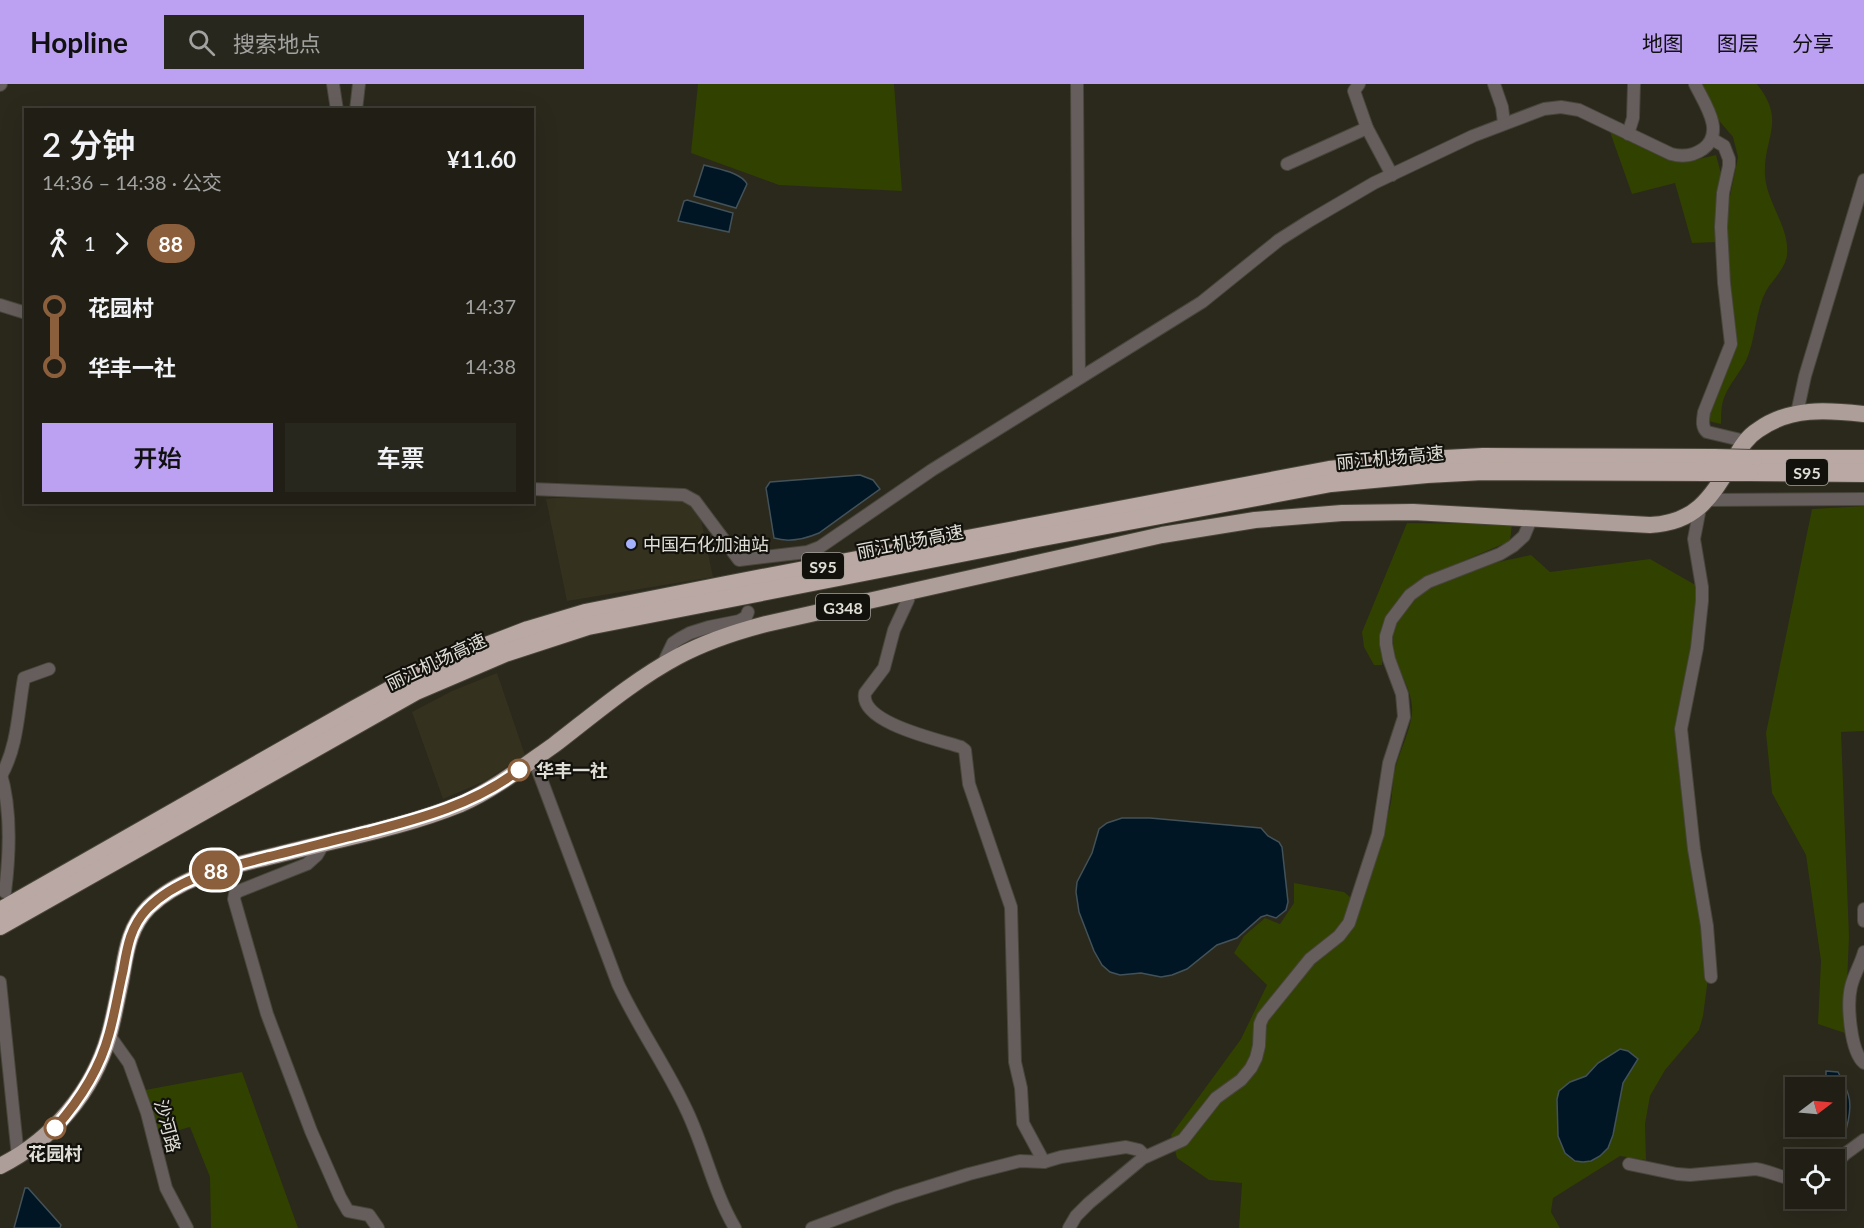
<!DOCTYPE html>
<html lang="zh">
<meta charset="utf-8">
<style>
body{margin:0;font-family:Lato,"Noto Sans SC",sans-serif;background:#28271e;color:#f1f3f6;height:100vh;display:flex;flex-direction:column;font-size:22px;white-space:nowrap}
*{box-sizing:border-box;margin:0}
p{font-size:20px;color:#a2a2a0}
.icon{flex:none;width:33px;height:33px;fill:none;stroke:currentColor;stroke-width:2;stroke-linecap:round;stroke-linejoin:round}
.map{position:relative;flex:1;overflow:hidden}
.side{position:absolute;left:24px;top:24px;width:510px;height:396px;display:flex;flex-direction:column;background:#201e15;border-radius:0px;box-shadow:0 6px 24px #0002,0 0 0 2px #3d3c34}
.side>*{flex:none}
.badge{padding:0 12px;border-radius:20px;font-size:21px;line-height:39px}
.needle{width:39px;rotate:74deg}
.buttons{position:absolute;left:1785px;top:993px;display:grid;gap:12px}
.buttons a{display:grid;place-items:center;width:60px;height:60px;border-radius:0px;background:#201e15;box-shadow:0 6px 24px #0002,0 0 0 2px #3d3c34;font-size:30px}
.map>.badge{position:absolute;translate:-50% -50%;box-shadow:0 0 0 3px #fff}
.legs{display:flex;align-items:center;gap:9px;height:66px;padding:0 18px;font-size:20px}
.legs p{margin-inline-start:auto}
.overview{display:flex;align-items:center;justify-content:space-between;height:102px;padding:0 18px}
h1{font-size:33px;font-weight:600;line-height:45px}
.button{display:flex;gap:12px;margin-top:auto;padding:12px 18px}
.button a{flex:1;height:69px;border-radius:0px;background:#bca0f2;color:#111;font-size:24px;font-weight:600;line-height:69px;text-align:center}
.button a+a{background:#28271e;color:#f1f3f6}
ul{padding:0 18px;list-style:none}
li{display:flex;align-items:center;gap:21px;height:60px;font-size:22px}
li i{display:grid;place-items:center;width:9px;height:100%;margin:0 8px;background:currentColor}
li i::after{content:'';width:15px;height:15px;margin:-8px;border:4px solid;border-radius:50%;background:#201e15}
li p{margin-inline-start:auto}
li:first-child i{background:linear-gradient(#0000 50%,currentColor 0)}
li:last-child i{background:linear-gradient(currentColor 50%,#0000 0)}
header{display:flex;align-items:center;gap:36px;box-sizing:border-box;height:84px;padding:0 30px;background:#bca0f2;color:#111}
header strong{font-size:28px}
nav{display:flex;gap:33px;margin-inline-start:auto;font-size:21px}
.search{width:420px;height:54px;background:#28271e;display:flex;align-items:center;gap:15px;box-sizing:border-box;padding:0 21px;border-radius:0px;color:#a2a2a0;font-size:22px}
.map>svg:first-child{display:block}
.built{fill:#35311f}
.green{fill:#314100}
.water{fill:#001624;stroke:#435259;stroke-width:1.5}
.lines{fill:none;stroke-linecap:round;stroke-linejoin:round}
.minor-casing{stroke:#48453a;stroke-width:14}
.trunk-casing{stroke:#48453a;stroke-width:18}
.motorway-casing{stroke:#48453a;stroke-width:20}
.minor{stroke:#655e5c;stroke-width:12}
.trunk{stroke:#ad9e99;stroke-width:16}
.motorway{stroke:#b9a8a3;stroke-width:18}
.motorway-bridge-casing{stroke:#48453a;stroke-width:20;stroke-linecap:butt}
.motorway-bridge{stroke:#b9a8a3;stroke-width:18}
.line-1-casing{stroke:#fff;stroke-width:14}
.line-1{stroke:#8b5e3c;stroke-width:9}
.poi-dot{fill:#a5b1fc;stroke:#12110c;stroke-width:2}
.stop-1-dot{fill:#fff;stroke:#8b5e3c;stroke-width:3}
.labels{text-anchor:middle;dominant-baseline:central;stroke-width:4.5;stroke-linejoin:round;paint-order:stroke}
.shield{fill:#12110c;stroke:#a2a099;stroke-width:1.5}
.shield-label{font-size:16px;font-weight:bold;fill:#e0ded6}
.street-label{font-size:18px;fill:#e0ded6;stroke:#12110c}
.poi-label{font-size:18px;fill:#e0ded6;stroke:#12110c;text-anchor:start}
.stop-label{font-size:18px;font-weight:bold;fill:#e0ded6;stroke:#12110c;text-anchor:start}
</style>
<header>
<strong>Hopline</strong>
<div class="search"><svg class="icon" aria-label="search" viewBox="0 0 24 24"><circle cx="10" cy="10" r="6"/><path d="M15 15l6 6"/></svg>搜索地点</div>
<nav><a>地图</a><a>图层</a><a>分享</a></nav>
</header>
<div class="map">
<svg width="1864" height="1144" viewBox="0 0 1864 1144">
<rect width="100%" height="100%" fill="#2b281c"/>
<g class="built">
<polygon points="554,414 685,415 699,426 713,493 567,517 546,415"/>
<polygon points="497,589 525,671 485,697 443,715 412,628 452,607"/>
</g>
<g class="green">
<polygon points="698,0 894,0 902,107 779,101 691,69"/>
<path d="M1702,0H1757C1787,38 1763,53 1765,92C1767,119 1790,144 1787,171C1785,185 1773,195 1766,207C1756,226 1756,249 1749,269C1743,288 1725,302 1722,322C1721,328 1721,334 1721,340L1708,337L1713,317L1730,279L1735,265V238L1727,176V127L1738,73L1733,53L1715,32Z"/>
<polygon points="1610,48 1670,76 1690,77 1716,71 1722,93 1718,158 1692,159 1675,99 1632,110"/>
<polygon points="1864,422 1864,647 1841,648 1849,852 1845,949 1818,940 1821,877 1806,771 1772,709 1766,649 1812,425"/>
<polygon points="1407,439 1512,440 1510,457 1421,495 1407,506 1389,528 1385,537 1382,581 1374,581 1364,563 1362,548"/>
<path d="M1531,471L1550,488L1650,475L1699,503V517L1678,645L1708,894L1703,932L1699,946L1665,986L1650,1012L1645,1040L1646,1076L1620,1072L1553,1114L1551,1128L1560,1144H1239L1242,1099L1209,1096L1177,1074L1171,1051L1241,955L1267,901L1234,869L1244,852L1265,834L1280,840L1294,819V799L1344,808L1361,822C1367,799 1374,776 1381,752C1384,741 1389,729 1391,718C1393,707 1392,696 1395,686C1399,667 1410,649 1412,629C1414,606 1396,586 1393,564C1385,502 1486,480 1531,471Z"/>
<polygon points="242,988 298,1144 211,1144 210,1093 190,1043 158,1052 145,1006"/>
</g>
<g class="water">
<path d="M704,81C717,85 741,88 747,100L736,124L694,112Z"/>
<polygon points="687,116 733,129 729,148 678,137 684,117"/>
<path d="M860,391L873,396L880,405L819,449C805,455 790,459 774,454L766,404L770,398Z"/>
<polygon points="1122,734 1150,734 1261,744 1268,752 1279,758 1282,763 1288,818 1286,826 1276,834 1267,831 1261,833 1237,854 1217,861 1187,885 1172,891 1161,893 1141,889 1120,891 1110,888 1102,881 1094,867 1079,828 1076,808 1077,798 1092,769 1099,745 1107,739"/>
<polygon points="1620,965 1628,967 1638,975 1623,999 1613,1051 1608,1064 1600,1072 1591,1077 1583,1078 1575,1077 1565,1069 1558,1052 1557,1015 1559,1007 1570,998 1586,992 1598,979"/>
<path d="M1826,987L1838,988C1851,1011 1853,1020 1846,1046L1829,1043L1834,1042V1004L1826,1003Z"/>
<polygon points="25,1104 28,1104 61,1141 60,1144 14,1144"/>
</g>
<g class="lines">
<defs>
<g id="minor">
<polyline points="333,0 337,26"/>
<polyline points="1077,0 1079,294"/>
<polyline points="1359,0 1354,7 1367,44 1392,91"/>
<polyline points="1494,0 1502,23 1504,39"/>
<polyline points="0,1 1,0"/>
<polyline points="356,26 359,0"/>
<polyline points="1628,50 1633,34 1634,0"/>
<path d="M1712,55L1724,62L1729,75V82L1723,109L1721,143L1724,199L1731,260L1704,328C1703,335 1701,343 1707,348L1745,357"/>
<polyline points="1287,80 1367,44"/>
<polyline points="0,221 26,229"/>
<polyline points="1797,329 1805,292 1864,96"/>
<path d="M532,405L684,411L695,417L739,476L807,468L820,463L932,386L1202,218L1279,156L1309,137L1374,99L1473,52L1544,25L1561,23L1579,26L1671,70C1682,73 1693,72 1703,65C1726,48 1704,19 1695,0"/>
<polyline points="1707,416 1864,415"/>
<polyline points="1700,424 1694,455 1702,503 1702,517 1697,564 1681,645 1694,765 1707,842 1711,893"/>
<path d="M909,508L908,516L894,546L884,584L865,609C859,639 940,656 961,663L965,666L969,700L1011,823L1015,978L1021,1004L1023,1039L1044,1078"/>
<polyline points="662,582 673,559 679,555 690,549 709,543 739,537 746,533 748,528"/>
<path d="M534,676L618,900C638,943 666,982 686,1025C705,1064 713,1107 735,1144"/>
<path d="M0,687C12,725 10,768 5,808"/>
<path d="M1,692C18,662 18,627 24,594L49,585"/>
<polyline points="324,759 317,771 307,780 239,807 235,810 234,815 267,930 311,1047 340,1113 348,1127 369,1131 378,1144"/>
<polyline points="1864,825 1864,837"/>
<path d="M1864,868C1861,880 1854,890 1851,903C1847,920 1850,967 1864,979"/>
<polyline points="0,898 18,1073"/>
<polyline points="109,951 129,979 147,1029 166,1104 187,1144"/>
<path d="M1629,1080L1677,1090L1690,1091L1756,1085C1770,1087 1782,1094 1796,1096"/>
<polyline points="1834,1081 1845,1070 1864,1056"/>
<polyline points="812,1144 895,1113 969,1090 1020,1077 1044,1078 1061,1073 1126,1063 1139,1066 1145,1072"/>
<polyline points="1069,1144 1076,1132 1089,1119 1143,1074 1183,1056 1216,1014 1241,996 1251,984 1256,974 1259,962 1260,940 1263,933 1310,875 1339,852 1349,839 1378,750 1389,679 1404,633 1402,610 1389,575 1386,560 1386,552 1391,536 1410,511 1428,498 1500,470 1513,462 1524,452 1532,433"/>
</g>
<path id="trunk" d="M0,1082C52,1056 93,1008 109,951C114,933 117,915 121,897C126,870 128,844 149,823C183,790 233,782 277,771C338,755 402,744 461,720C495,705 524,682 554,661C593,631 634,596 677,573C705,558 735,548 766,540L1162,451L1255,436L1342,429L1413,428L1650,441C1698,439 1712,411 1735,374C1741,363 1747,353 1758,346C1790,323 1827,326 1864,330"/>
<g id="motorway">
<polyline points="1753,375 1864,375"/>
<polyline points="1749,388 1864,389"/>
<polyline points="0,827 355,625 410,595 468,569 528,546 585,529 726,501 1329,386 1426,376 1483,373 1714,374"/>
<polyline points="0,842 416,607 505,569 588,542 1032,455 1331,399 1427,390 1483,387 1708,388"/>
</g>
</defs>
<use href="#minor" class="minor-casing"/>
<use href="#trunk" class="trunk-casing"/>
<use href="#motorway" class="motorway-casing"/>
<use href="#minor" class="minor"/>
<use href="#trunk" class="trunk"/>
<use href="#motorway" class="motorway"/>
<defs>
<g id="motorway-bridge">
<polyline points="1714,374 1753,375"/>
<polyline points="1708,388 1749,388"/>
</g>
</defs>
<use href="#motorway-bridge" class="motorway-bridge-casing"/>
<use href="#motorway-bridge" class="motorway-bridge"/>
</g>
<g class="lines">
<defs>
<path id="line-1" d="M55,1044C79,1017 100,984 109,950C115,929 118,908 123,887C127,864 130,843 147,825C178,793 225,784 267,773C301,765 334,756 368,748C422,734 474,720 519,686"/>
</defs>
<use href="#line-1" class="line-1-casing"/>
<use href="#line-1" class="line-1"/>
</g>
<circle class="poi-dot" cx="631" cy="460" r="6"/>
<g class="stop-1-dot">
<circle cx="519" cy="686" r="10"/>
<circle cx="55" cy="1044" r="10"/>
</g>
<g class="labels">
<g class="shield">
<rect x="1786" y="375" width="42" height="26" rx="4.5"/>
<rect x="802" y="469" width="42" height="26" rx="4.5"/>
<rect x="816" y="510" width="54" height="26" rx="4.5"/>
</g>
<g class="shield-label">
<text x="1807" y="388">S95</text>
<text x="823" y="482">S95</text>
<text x="843" y="523">G348</text>
</g>
<g class="street-label">
<text transform="translate(1390 373) rotate(-5)">丽江机场高速</text>
<text transform="translate(910 457) rotate(-11)">丽江机场高速</text>
<text transform="translate(436 577) rotate(-25)">丽江机场高速</text>
<text transform="translate(168 1042) rotate(75)">沙河路</text>
</g>
<g class="poi-label">
<text x="643" y="460">中国石化加油站</text>
</g>
<g class="stop-label">
<text x="536" y="686">华丰一社</text>
<text x="55" y="1069" text-anchor="middle">花园村</text>
</g>
</g>
</svg>
<div class="buttons">
<a><svg class="needle" viewBox="-14 -14 28 28"><path d="M0-13l5 13h-10z" fill="#e53935"/><path d="M0 13l5-13h-10z" fill="#a2a2a0"/></svg></a>
<a><svg class="icon" aria-label="locate" viewBox="0 0 24 24"><circle cx="12" cy="12" r="6"/><path d="M12 2v4M12 18v4M2 12h4M18 12h4"/></svg></a>
</div>
<b class="badge" style="left:216px;top:786px;background:#8b5e3c;color:#fff">88</b>
<section class="side">
<div class="overview"><div><h1>2 分钟</h1><p>14:36 – 14:38 · 公交</p></div><b>¥11.60</b></div>
<div class="legs"><svg class="icon" aria-label="walk" viewBox="0 0 24 24"><circle cx="13" cy="4" r="2"/><path d="M13 8l-2 6 4 7M11 14l-3 7M7 12l3-4h3l4 4"/></svg>1<svg class="icon" aria-label="forward" viewBox="0 0 24 24"><path d="M9 5l7 7-7 7"/></svg><b class="badge" style="background:#8b5e3c;color:#fff">88</b></div>
<ul>
<li><i style="color:#8b5e3c"></i><b>花园村</b><p>14:37</p></li>
<li><i style="color:#8b5e3c"></i><b>华丰一社</b><p>14:38</p></li>
</ul>
<div class="button"><a>开始</a><a>车票</a></div>
</section>
</div>
